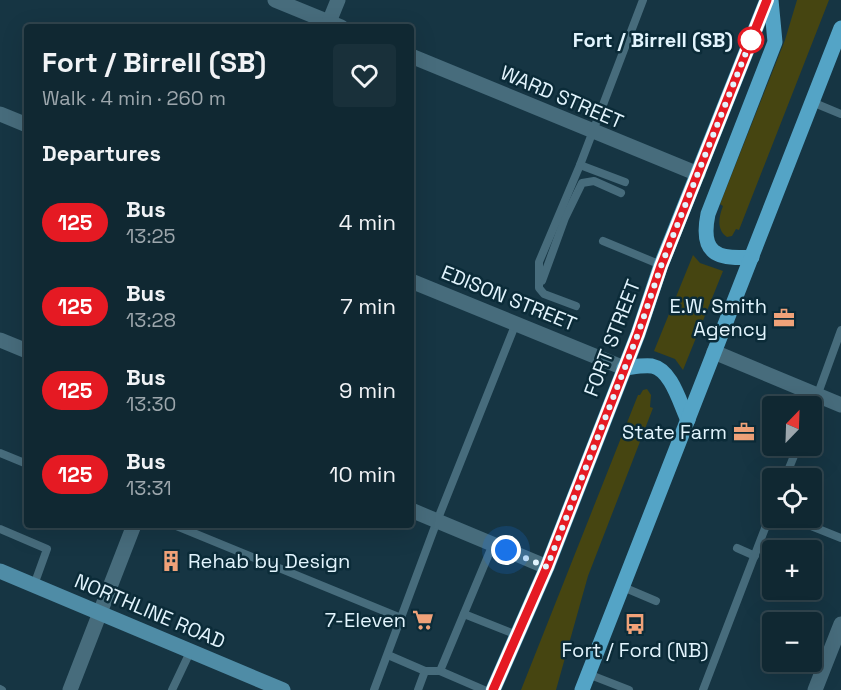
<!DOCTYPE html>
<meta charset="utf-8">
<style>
body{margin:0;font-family:"Space Grotesk",sans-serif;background:#19303a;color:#f1f3f6;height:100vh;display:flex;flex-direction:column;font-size:22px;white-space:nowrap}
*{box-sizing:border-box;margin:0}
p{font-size:20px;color:#9ca6ac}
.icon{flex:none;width:33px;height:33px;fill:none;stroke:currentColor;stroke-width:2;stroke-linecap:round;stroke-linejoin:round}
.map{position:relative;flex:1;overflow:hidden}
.drawer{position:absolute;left:24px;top:24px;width:390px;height:504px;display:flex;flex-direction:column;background:#102832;border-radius:6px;box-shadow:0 6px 24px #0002,0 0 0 2px #30444d}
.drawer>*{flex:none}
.badge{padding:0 12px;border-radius:20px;font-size:21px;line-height:39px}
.needle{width:39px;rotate:23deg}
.buttons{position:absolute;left:762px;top:396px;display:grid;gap:12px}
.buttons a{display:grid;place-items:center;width:60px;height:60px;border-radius:6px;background:#102832;box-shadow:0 6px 24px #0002,0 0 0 2px #30444d;font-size:30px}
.you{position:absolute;width:30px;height:30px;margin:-15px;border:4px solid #fff;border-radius:50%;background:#1a73e8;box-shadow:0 0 0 9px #1a73e833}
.map>.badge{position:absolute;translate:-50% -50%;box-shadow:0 0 0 3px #fff}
h2{padding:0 18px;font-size:22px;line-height:54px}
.round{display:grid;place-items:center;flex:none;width:63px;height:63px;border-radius:6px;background:#19303a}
.head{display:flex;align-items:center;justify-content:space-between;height:102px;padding:0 18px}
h1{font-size:28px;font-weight:700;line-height:45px}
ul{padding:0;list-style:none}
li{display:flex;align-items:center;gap:18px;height:84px;padding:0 18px}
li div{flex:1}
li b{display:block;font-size:22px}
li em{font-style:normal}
li .badge{min-width:66px;font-weight:700;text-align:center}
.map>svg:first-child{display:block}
.green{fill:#464511}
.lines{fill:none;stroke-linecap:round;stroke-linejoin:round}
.lane{stroke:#476c7c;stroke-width:8}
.street{stroke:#476c7c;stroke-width:15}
.secondary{stroke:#4f8ca6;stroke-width:15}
.primary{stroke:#54a4c6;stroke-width:15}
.line-casing{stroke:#fff;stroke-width:14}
.line{stroke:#e51a23;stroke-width:9}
.walk{stroke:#e2f4fd;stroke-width:6;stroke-dasharray:0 10.8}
.stop-dot{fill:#fff;stroke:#e51a23;stroke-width:3}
.labels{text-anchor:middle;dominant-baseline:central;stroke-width:5;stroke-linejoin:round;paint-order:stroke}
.stop-label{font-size:20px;font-weight:bold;fill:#e2f4fd;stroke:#0b2b38;text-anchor:end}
.street-label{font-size:20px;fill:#e2f4fd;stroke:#0b2b38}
.poi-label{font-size:20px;fill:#e2f4fd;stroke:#0b2b38;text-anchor:end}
</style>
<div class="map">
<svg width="841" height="690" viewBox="0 0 841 690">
<rect width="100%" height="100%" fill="#163543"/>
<g class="green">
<path d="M797,0H829L739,230L736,229L732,236L727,237C716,230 719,216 723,206L720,204L785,40Z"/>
<polygon points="693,255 700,263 723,271 683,370 675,359 654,351"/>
<polygon points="647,389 651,395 650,407 653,408 588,576 556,690 521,690 638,395 640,395 643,390"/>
</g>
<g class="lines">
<g class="lane">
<polyline points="812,102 841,114"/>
<polyline points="580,165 625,182"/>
<polyline points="603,241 661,265"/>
<polyline points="542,281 565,218 582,183 594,181 621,193"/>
<polyline points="576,306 544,294 539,288 539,262 580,165 643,0"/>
<polyline points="812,410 841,330"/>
<polyline points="0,453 27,464"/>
<polyline points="785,478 798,446"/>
<polyline points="791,518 841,538"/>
<polyline points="174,525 401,618"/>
<polyline points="0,529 47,549 34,585"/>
<polyline points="737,548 755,556"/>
<polyline points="623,587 656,601"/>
<polyline points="464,614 517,635"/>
<polyline points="388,655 425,671"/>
<polyline points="588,674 629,690"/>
<polyline points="0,689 2,690"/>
<polyline points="172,690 191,650"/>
<polyline points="374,690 437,521 516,323"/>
<polyline points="418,690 425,671 440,671"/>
<polyline points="484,690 440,671 493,544"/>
<polyline points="703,690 772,510"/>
</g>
<g class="street">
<polyline points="275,0 341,27"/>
<polyline points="327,27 338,0"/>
<polyline points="411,56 698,174"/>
<polyline points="0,114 27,125"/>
<polyline points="411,281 624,368"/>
<polyline points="0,340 27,351"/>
<polyline points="714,352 841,405"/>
<polyline points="411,510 547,567"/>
<polyline points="70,690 134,525"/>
<polyline points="815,690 841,624"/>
</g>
<polyline class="secondary" points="0,571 283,690"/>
<g class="primary">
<path d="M752,257C716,260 700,253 708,214L775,42L771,0"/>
<path d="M624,368C633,367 643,365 652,366C672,370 680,404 688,420"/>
<polyline points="493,690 547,567 638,334 661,265 767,0"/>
<polyline points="582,690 841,28"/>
</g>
</g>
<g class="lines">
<defs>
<polyline id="line" points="493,690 547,567 638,334 661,266 767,0"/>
</defs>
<use href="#line" class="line-casing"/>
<use href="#line" class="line"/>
<polyline class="walk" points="506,550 547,567 638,334 661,266 751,40"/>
</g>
<defs>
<symbol id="office-bare" viewBox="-9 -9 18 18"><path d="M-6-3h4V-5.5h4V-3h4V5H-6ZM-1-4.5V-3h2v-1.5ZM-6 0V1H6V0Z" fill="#f0a279" stroke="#0b2b38" stroke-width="2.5" paint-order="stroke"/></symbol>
<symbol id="building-bare" viewBox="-9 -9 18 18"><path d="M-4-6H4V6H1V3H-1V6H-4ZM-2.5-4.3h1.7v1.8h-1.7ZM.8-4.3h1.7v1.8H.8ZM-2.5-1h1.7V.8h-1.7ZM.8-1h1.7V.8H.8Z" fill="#f0a279" stroke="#0b2b38" stroke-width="2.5" paint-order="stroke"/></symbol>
<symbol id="supermarket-bare" viewBox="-9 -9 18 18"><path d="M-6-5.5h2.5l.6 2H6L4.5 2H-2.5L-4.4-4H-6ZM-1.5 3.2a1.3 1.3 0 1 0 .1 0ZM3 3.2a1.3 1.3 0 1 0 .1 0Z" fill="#f0a279" stroke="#0b2b38" stroke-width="2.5" paint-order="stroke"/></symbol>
<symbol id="bus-bare" viewBox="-9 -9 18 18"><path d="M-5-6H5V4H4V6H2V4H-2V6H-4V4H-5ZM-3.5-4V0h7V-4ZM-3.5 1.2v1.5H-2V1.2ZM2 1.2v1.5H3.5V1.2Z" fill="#f0a279" stroke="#0b2b38" stroke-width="2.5" paint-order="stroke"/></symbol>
</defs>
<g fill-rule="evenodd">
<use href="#office-bare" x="769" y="303" width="30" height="30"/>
<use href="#office-bare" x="729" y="417" width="30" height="30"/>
<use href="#building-bare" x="156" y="546" width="30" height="30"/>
<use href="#supermarket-bare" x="408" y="605" width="30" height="30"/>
<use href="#bus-bare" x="620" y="609" width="30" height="30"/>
</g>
<circle class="stop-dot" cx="751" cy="40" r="12"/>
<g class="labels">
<g class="stop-label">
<text x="733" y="40">Fort / Birrell (SB)</text>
</g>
<g class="street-label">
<text transform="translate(562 97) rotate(23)">WARD STREET</text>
<text transform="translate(509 298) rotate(22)">EDISON STREET</text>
<text transform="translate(612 338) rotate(-69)">FORT STREET</text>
<text transform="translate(150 611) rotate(23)">NORTHLINE ROAD</text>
</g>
<g class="poi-label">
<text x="767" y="306">E.W. Smith<tspan x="767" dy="23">Agency</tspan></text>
<text x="727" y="432">State Farm</text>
<text x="188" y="561" text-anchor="start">Rehab by Design</text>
<text x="406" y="620">7-Eleven</text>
<text x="635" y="650" text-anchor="middle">Fort / Ford (NB)</text>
</g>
</g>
</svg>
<div class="buttons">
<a><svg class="needle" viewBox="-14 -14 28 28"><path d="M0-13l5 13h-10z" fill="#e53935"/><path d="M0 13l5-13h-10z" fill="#9ca6ac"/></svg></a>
<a><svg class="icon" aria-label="locate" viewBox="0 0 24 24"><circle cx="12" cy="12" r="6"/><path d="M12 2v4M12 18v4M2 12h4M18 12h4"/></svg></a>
<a>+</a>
<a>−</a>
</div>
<div class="you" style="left:506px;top:550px"></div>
<section class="drawer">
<div class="head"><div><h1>Fort / Birrell (SB)</h1><p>Walk · 4 min · 260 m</p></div><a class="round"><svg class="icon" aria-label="heart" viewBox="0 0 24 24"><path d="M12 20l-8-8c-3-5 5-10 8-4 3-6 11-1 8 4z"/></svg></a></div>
<h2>Departures</h2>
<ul>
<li><span class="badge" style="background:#e51a23;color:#fff">125</span><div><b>Bus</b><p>13:25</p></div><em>4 min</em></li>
<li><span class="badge" style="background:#e51a23;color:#fff">125</span><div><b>Bus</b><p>13:28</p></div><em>7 min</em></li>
<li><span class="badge" style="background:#e51a23;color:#fff">125</span><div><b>Bus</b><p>13:30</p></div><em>9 min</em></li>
<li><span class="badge" style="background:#e51a23;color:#fff">125</span><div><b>Bus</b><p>13:31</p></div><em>10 min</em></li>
</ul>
</section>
</div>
